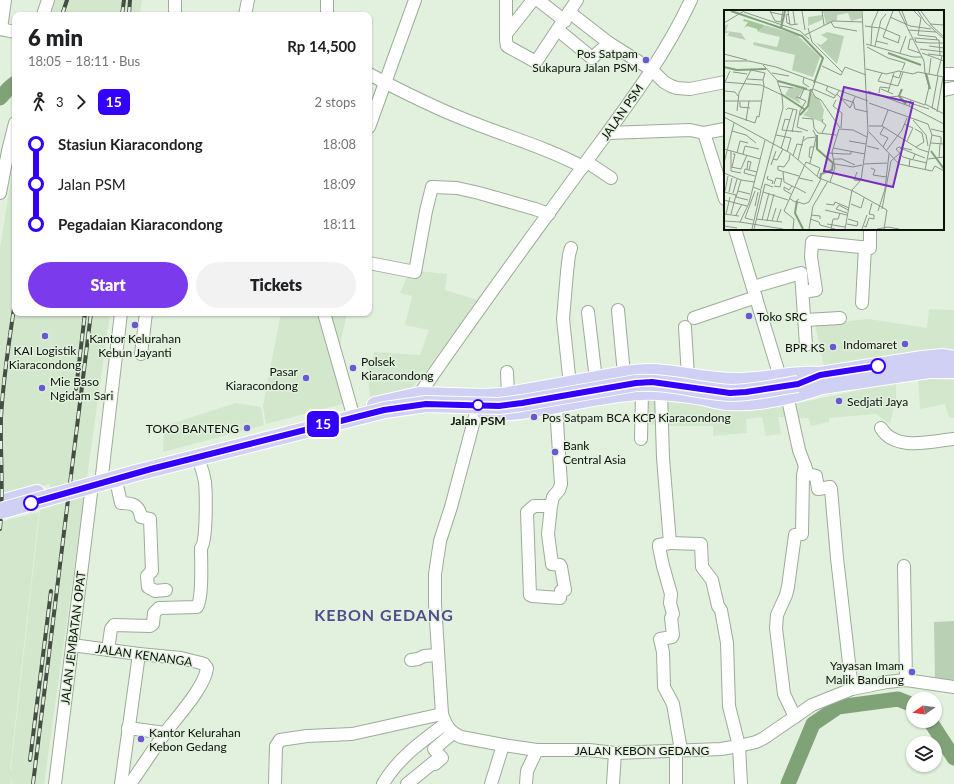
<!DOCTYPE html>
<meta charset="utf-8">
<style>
body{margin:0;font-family:Lato,sans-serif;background:#f2f2f2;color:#202124;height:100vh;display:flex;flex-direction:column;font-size:15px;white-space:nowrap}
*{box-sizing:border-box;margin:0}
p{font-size:13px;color:#757577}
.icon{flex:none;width:22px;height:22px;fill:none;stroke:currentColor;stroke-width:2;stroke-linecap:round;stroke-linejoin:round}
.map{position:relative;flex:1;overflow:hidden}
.details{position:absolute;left:12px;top:12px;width:360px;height:304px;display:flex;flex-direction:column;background:#fff;border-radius:8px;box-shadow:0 1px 3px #0004}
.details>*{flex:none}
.badge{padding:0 8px;border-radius:6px;font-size:14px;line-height:26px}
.needle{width:26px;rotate:257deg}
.buttons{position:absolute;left:906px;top:692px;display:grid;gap:8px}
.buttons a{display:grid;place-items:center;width:36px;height:36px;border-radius:50%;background:#fff;box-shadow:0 1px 3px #0004;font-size:20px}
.map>.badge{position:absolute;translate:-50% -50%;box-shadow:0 0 0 2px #fff}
.legs{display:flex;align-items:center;gap:6px;height:44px;padding:0 16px;font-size:13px}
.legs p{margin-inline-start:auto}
.head{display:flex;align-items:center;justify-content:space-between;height:68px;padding:0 16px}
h1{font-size:22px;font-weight:800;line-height:30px}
.button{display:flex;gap:8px;margin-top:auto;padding:8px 16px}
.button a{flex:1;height:46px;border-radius:24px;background:#7c3aed;color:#fff;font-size:16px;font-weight:800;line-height:46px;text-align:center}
.button a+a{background:#f2f2f2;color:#202124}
ul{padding:0 16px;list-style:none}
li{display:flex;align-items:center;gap:14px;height:40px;font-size:15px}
li i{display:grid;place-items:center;width:6px;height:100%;margin:0 5px;background:currentColor}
li i::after{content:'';width:10px;height:10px;margin:-5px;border:3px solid;border-radius:50%;background:#fff}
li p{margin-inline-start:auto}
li:first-child i{background:linear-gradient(#0000 50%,currentColor 0)}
li:last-child i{background:linear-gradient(currentColor 50%,#0000 0)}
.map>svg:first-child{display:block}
.built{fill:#d3e7cd}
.green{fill:#bad0b4}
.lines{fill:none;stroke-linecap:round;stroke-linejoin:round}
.river{stroke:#80a277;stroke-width:15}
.minor-casing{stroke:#9dab99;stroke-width:14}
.major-casing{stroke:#fff;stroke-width:18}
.minor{stroke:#fff;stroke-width:12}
.major{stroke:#d0d0f5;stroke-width:16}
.rail-casing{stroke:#454d44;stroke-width:4}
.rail{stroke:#e2f1de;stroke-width:2.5;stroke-dasharray:8;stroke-linecap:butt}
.major-bridge-casing{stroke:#fff;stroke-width:18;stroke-linecap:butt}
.major-bridge{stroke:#d0d0f5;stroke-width:16}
.line-1-casing{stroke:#fff;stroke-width:9}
.line-1{stroke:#30f;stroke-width:6}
.poi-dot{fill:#6958d2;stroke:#e2f1de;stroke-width:1.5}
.stop-1-dot{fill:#fff;stroke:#30f;stroke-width:2}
.labels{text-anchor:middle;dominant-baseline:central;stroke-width:3;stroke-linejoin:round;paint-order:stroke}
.poi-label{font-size:12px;fill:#0c110b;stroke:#e2f1de;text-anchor:start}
.street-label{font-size:12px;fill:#0c110b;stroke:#e2f1de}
.stop-label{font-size:12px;font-weight:bold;fill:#0c110b;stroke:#e2f1de}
.district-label{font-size:16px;font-weight:bold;letter-spacing:1px;fill:#524d8c;stroke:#e2f1de}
.inset-river{fill:none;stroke:#80a277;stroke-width:2}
.inset-road{fill:none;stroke:#8c978a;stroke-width:1}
.view{fill:#7b2cbf;fill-opacity:0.15;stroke:#7b2cbf;stroke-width:2}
.inset-edge{fill:none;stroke:#0c110b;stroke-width:2}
</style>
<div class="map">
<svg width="954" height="784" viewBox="0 0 954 784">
<rect width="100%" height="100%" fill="#e2f1de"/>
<g class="built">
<polygon points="53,0 142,0 140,15 49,15"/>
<polygon points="15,154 15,313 110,313 44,784 12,784 12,777 11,784 0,784 0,522 39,512 10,769 13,770 11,768 40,510 51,507 50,484 0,498 0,248"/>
<polygon points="410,270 447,274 445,290 477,300 421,378 412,387 403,392 370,397 367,364 372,364 374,352 420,355 429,330 405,325 412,296 400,293"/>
<polygon points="929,309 954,310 954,353 897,357 824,366 815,324 869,319 927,328"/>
<polygon points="281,313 347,313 338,354 350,402 266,424 263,406"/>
<polygon points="918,378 954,380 954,418 949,417 945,404 920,409"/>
<polygon points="896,382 896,399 890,424 876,414 829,418 829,422 811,426 808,418 778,417 781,434 766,436 762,417 746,419 747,433 713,436 713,426 672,426 643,424 644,393 745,411 799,403"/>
<polygon points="236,403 261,407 264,425 163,452 164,426"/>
</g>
<polygon class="green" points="954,621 954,682 935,680 934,622"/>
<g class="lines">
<g class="river">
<polyline points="0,98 10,87 15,83"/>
<polyline points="930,721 954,758"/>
<polyline points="788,784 813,724 838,707 898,699 913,705"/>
</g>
<defs>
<g id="minor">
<polyline points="506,0 506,40 507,46 536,62 577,0"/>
<polyline points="538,0 565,21"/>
<polyline points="569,12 609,43 652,70 664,82 671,86 677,88 690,89 725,82"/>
<polyline points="43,15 48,0"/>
<polyline points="175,15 175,0"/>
<polyline points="245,15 248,0"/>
<polyline points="327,15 327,0"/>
<polyline points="0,29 15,32"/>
<polyline points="1,29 5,0"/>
<polyline points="558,30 592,58 609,43"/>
<polyline points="506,34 533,0"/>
<path d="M369,74C401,91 433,107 466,120C505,136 546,147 583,167"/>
<polyline points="943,74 954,74"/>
<polyline points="943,90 954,88"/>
<polyline points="369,127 415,0"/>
<polyline points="608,133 690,130 704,133"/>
<polyline points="704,133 725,199"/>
<polyline points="704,133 725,129"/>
<polyline points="587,162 611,178"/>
<polyline points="0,193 8,151 15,123"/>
<polyline points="735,229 780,377"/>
<polyline points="369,263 415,272 426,211 432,187 457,188 479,193 535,209 549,214"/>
<polyline points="753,287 801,273 806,345"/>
<polyline points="803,292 816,290 811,257 812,242 870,248 870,229"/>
<polyline points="862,303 865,247"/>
<polyline points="618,310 624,374"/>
<polyline points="588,312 596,380"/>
<polyline points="324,313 352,411"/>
<polyline points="694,318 756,297"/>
<polyline points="805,320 840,318"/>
<polyline points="685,327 688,377"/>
<polyline points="141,354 146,313"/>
<polyline points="507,372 508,395"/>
<polyline points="570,385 563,319 567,272 569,255 571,248"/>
<polyline points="661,392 663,458 670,543 659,545 659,547 663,566 671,594 670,603 673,614 671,618 673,635 672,637 660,639 663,652 664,687 673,704 681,750"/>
<path d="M419,395C473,316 530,239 586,162C624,110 664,58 691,0"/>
<polyline points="787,395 799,450 808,474 816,476 818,489 830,487 831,489 837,558 852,689"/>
<path d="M476,413L451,507L440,541L435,574V604L442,714C446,726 450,732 461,737L503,745L537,750H589L615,753L721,749L739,746L756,742L764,738L812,705L852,689L887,682L906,680L954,687"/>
<path d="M881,428C895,452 932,441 954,439"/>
<polyline points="641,439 642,391"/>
<polyline points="102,475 121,313"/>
<path d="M117,485L121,503C133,503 139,505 141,517L150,519L152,571L147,576L148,587L155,591L166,590"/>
<polyline points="551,506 534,506 527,512 530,595 532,596 560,598 561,591 565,590 561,567 560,565 552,564 548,534 551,506 553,497 559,490 561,484 556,406"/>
<polyline points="670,543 701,544 702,567 712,580 718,606 721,610 727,643 729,706 739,746 741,784"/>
<polyline points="904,566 906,680"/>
<path d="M72,645L139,654L181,658L201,663L204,664L207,668C205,687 177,717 165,733C153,750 142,767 130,784"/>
<path d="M108,650L111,629L114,625L150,626L153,624L154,613L159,608L197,607C203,598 201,561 201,548C207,541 206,493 205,482C204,476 202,469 200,464"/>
<polyline points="411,660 418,659 424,656 438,655"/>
<polyline points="795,717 784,694 776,628 777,615 786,595 788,587 795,535 802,534 803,475 805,466"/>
<polyline points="128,728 165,733"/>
<polyline points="676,750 676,784"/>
<polyline points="55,784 91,493"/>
<polyline points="121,784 139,654"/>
<polyline points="275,784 276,746 280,740 307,736 352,734 442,714"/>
<path d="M383,784C397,759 422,741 445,724"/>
<polyline points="407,784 434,762 435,764 442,758 434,749 453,733"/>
<polyline points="491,784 503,745"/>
<polyline points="526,784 527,771 537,750"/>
<polyline points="613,784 615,753"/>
</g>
<g id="major">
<path d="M375,405L419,395L484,397L503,396L624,374C632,373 640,372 649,372C678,372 707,382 737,381C765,381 792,373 820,375L922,359L943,357L954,359"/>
<path d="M485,413C539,414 589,394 642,392C662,391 683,394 703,397C710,399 719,401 727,402C757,404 794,396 822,386L929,370H954"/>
<polyline points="0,503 37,493"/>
</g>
</defs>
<use href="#minor" class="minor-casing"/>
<use href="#major" class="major-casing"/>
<use href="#minor" class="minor"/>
<use href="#major" class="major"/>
<defs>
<g id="rail">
<polyline points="62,15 67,0"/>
<polyline points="122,15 124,0"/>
<polyline points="129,15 130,0"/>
<polyline points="76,389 85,313"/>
<path d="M0,529C4,492 0,455 1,418C3,379 9,341 15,302"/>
<polyline points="30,760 51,591"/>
<polyline points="33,784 91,313"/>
</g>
</defs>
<use href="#rail" class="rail-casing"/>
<use href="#rail" class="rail"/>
<defs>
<path id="major-bridge" d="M0,511L136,473L385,410L426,404L499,406L522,403L636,383C669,381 699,391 731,393C753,393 776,387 798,384"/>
</defs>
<use href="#major-bridge" class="major-bridge-casing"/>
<use href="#major-bridge" class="major-bridge"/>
</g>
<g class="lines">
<defs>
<polyline id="line-1" points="31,503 151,469 384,410 426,404 499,406 522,403 636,383 652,382 730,393 746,392 798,384 820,375 878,366"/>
</defs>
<use href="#line-1" class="line-1-casing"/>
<use href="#line-1" class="line-1"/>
</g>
<g class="poi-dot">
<circle cx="646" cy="60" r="4"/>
<circle cx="749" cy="316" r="4"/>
<circle cx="135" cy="325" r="4"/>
<circle cx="45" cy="336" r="4"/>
<circle cx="905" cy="344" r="4"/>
<circle cx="833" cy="347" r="4"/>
<circle cx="353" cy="368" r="4"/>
<circle cx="306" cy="378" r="4"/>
<circle cx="42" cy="388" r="4"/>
<circle cx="839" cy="401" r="4"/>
<circle cx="534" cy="417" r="4"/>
<circle cx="247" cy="428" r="4"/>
<circle cx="555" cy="452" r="4"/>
<circle cx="912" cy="672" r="4"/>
<circle cx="141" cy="739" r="4"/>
</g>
<g class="stop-1-dot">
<circle cx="878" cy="366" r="7"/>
<circle cx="478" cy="405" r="5"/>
<circle cx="31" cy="503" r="7"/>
</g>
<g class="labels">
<g class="poi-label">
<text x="638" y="53" text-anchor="end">Pos Satpam<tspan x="638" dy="14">Sukapura Jalan PSM</tspan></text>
<text x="757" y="316">Toko SRC</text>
<text x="135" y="338" text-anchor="middle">Kantor Kelurahan<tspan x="135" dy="14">Kebun Jayanti</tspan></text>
<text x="897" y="344" text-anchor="end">Indomaret</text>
<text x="825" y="347" text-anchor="end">BPR KS</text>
<text x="45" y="350" text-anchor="middle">KAI Logistik<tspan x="45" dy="14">Kiaracondong</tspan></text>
<text x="361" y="361">Polsek<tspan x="361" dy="14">Kiaracondong</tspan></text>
<text x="298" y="371" text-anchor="end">Pasar<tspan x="298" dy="14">Kiaracondong</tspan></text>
<text x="50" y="381">Mie Baso<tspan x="50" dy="14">Ngidam Sari</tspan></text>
<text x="847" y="401">Sedjati Jaya</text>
<text x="542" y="417">Pos Satpam BCA KCP Kiaracondong</text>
<text x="239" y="428" text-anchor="end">TOKO BANTENG</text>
<text x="563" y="445">Bank<tspan x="563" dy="14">Central Asia</tspan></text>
<text x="904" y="665" text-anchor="end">Yayasan Imam<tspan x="904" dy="14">Malik Bandung</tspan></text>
<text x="149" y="732">Kantor Kelurahan<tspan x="149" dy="14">Kebon Gedang</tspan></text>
</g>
<g class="street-label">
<text transform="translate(622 112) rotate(-55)">JALAN PSM</text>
<text transform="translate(73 638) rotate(-83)">JALAN JEMBATAN OPAT</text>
<text transform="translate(144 655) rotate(8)">JALAN KENANGA</text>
<text x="642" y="750">JALAN KEBON GEDANG</text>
</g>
<g class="stop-label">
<text x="478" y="420">Jalan PSM</text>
</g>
<g class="district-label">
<text x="384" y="614">KEBON GEDANG</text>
</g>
</g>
<g transform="translate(724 10)">
<rect width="220" height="220" fill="#e2f1de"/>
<path d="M99,1H137L138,8L127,11L124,3L113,5V10L102,14ZM98,5V10L84,16V7ZM4,14L2,21L17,23L22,30L1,25H4L5,22L0,24V16ZM40,15L72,24L96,47L89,67L68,60L71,45L29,35L30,32L53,37L56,27L35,22ZM103,22L120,26L113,54L91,32L97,35L104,29L97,25ZM74,77L80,79L74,88L77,94L61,85L65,78ZM87,83L95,89L100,100L98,112L79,105L84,100Z" fill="#bad0b4"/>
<path d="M20,9L40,15V16L34,22L33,19L23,16L20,18L24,12L19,11Z" fill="#a3c699"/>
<path class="inset-river" d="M7,1L57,18M61,1L57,18L78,26L99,48L90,73M164,43L197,55M0,57L13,60L42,59M202,63L206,79M54,71L83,79M178,79L175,86L182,94M57,84L80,99M76,105L84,96L87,79M93,125V139L109,153L108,160L97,164L96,169M207,141L220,159M73,191L71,203L79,219"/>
<path class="inset-road" d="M46,1L51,11L57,12L59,1M64,1L66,15L74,14M69,1L71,14M78,1L81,20M98,1L100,15M169,1L159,27L175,33M175,1L200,51L201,63M178,1L183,14M190,1L197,8L194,25L212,27L213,30M194,1L201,12L220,29M197,1L208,16L220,27M20,2L76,21L85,29M46,2L59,5M65,4L62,5L63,13L66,14M166,7L186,16L207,19M107,12L110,17L133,21M0,13L20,1M206,14L220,15M141,16L155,18M155,17L176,26L174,33M84,18L88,32L118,62M184,20L212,22M81,25L109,11L139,12M190,28L215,30M189,29H186L184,39L196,43M191,29L192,32L205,33M215,30L216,45M152,31L164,34M205,33H220M142,34L189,47H198M147,35L148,15L154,1M151,36L157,10L162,4M205,36L220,38M143,37L164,48L181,53L178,60M196,39L220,42M176,43L182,26M198,43L220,51M0,44L23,50M204,44L220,46M0,51H25L52,57L144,91M39,55L53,70L58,85M98,56L117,65L121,57L142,65M142,59L162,64L175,61L189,64L194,62L220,67M9,62L23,64M48,63L65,66M158,63L154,71L174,76L179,62M201,63L205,77L201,94L220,104M205,64L207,48M168,66L175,68L177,62M213,66L218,46M80,67L79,73L85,77M23,69L39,70L40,76M0,72L37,75L58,85L59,98L37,179M1,72L6,61M91,72L88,81L91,87L97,90L116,118M55,76L69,78M104,76L102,80L112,86M89,79L110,88L115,81M157,79L169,84M0,81L11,82L14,86M144,81L185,96M164,82L170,63M155,83L156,77L165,78M113,84L126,98L131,87M72,87L76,88L80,79L88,81M166,87L176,86L201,95M75,88L82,91L76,101L73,117L84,121M116,88L128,92M112,90L109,96L118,103L117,118M129,90L131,99L144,102M187,90L185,96L220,114M0,91H38M16,92V97L26,98M145,93L204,114L208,125L201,160M186,93L205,99M211,99L208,98L214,66M62,100L64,98L73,100L68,122M13,101L15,83L27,60L41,63L39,70M0,102L31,113L33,106L35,107L40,76M213,102L219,67M0,107L66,143L95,168L129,181M78,108L89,109L90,118M66,110L61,109L58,120L78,122M189,110L202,125L204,136M22,111L25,91M180,114L189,118L183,131M145,116H158L195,139L204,142M158,116L164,100M90,118L94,123L112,125M191,119L198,123L200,132L192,137M207,119L220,122M89,120L93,128L92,137M8,121L22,125L32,133M145,122L175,154L208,161L211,156L220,161M98,123L102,115L98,112L99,109M52,125L67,128L63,142M208,125L217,127V134M79,131L83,128L93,127M125,131L142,134M207,133L220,134M143,136L155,139M159,137L164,128L156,124L160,117M109,138L141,144M176,138L191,144M0,139L36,149M57,139L69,99M7,141V157L17,159L23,145M162,141L178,120L183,108M13,143L16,131L24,133M105,143L120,144H127V141M19,144L21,136L35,139M66,144L65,150L60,157L54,156V160L75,166M69,146L73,134L79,135M88,148L85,147L86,137H90M215,148L216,134M49,149L53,150L59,139M109,149H118L131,155M186,149L179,147L172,139L175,137L188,140M189,149L191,144L201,148M204,149L220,147M74,150L80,126M0,153L10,113M86,153L92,128M111,154L129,157L138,155M140,154L163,153M47,155L52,141M7,157V161L17,163M8,157L11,144H9M185,157L186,149L203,153M147,158L151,160L149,165L162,167M23,159L24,151L27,152L25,160M59,162L60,172L70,177M133,162L130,170L136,171M0,163L17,170M31,166L20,163L21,159L33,162M44,166L43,169L49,171L48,174M75,168L89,171M106,172L111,158L108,142L115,119L129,120L143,127M50,174L52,168L58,169M50,176L56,177L58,168M71,177L82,183M1,181L4,166M14,181L26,184M129,181L163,200L160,219M0,182L12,185L7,204M5,182L8,168M39,182L64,190M9,183L13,169M67,184L60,180V177L65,180L68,176M65,188L71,192L75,189M0,190L23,196M24,190L12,187L17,170L30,172M102,194L110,195L111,192L125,198M127,194L137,198L140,188M72,195L74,192L80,194L85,192L97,169M31,196L34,182M158,199L167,151L176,143M101,200L123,205M154,201L161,179L165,144M123,203L112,199L115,195L124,200M0,204L15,206M2,204L6,187M12,205L18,194M87,205L96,206V209M32,209L58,212M86,209L95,212L96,215L111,219M29,210L21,208L31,181M38,210L45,183M0,211L16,212L25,193L41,130M43,211L50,184M48,211L52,198M53,211L57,199M16,212L59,219M103,214L121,217M123,214L133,216L134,212L124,209M0,216L13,218M140,216L142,217L145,208L150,209V205L145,204L148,193M28,219L37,180L29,177M30,219L41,174L49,177M69,219L70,209L60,201L82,152L96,158L93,166M85,219L89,196L104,171M107,219L109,209H114L116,203M121,219L128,180L137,170L144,121L138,1M138,219L143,205M153,219L164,217L175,219"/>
<path class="view" d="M120,77L189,93L169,177L100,161Z"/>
<rect width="220" height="220" class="inset-edge"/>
</g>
</svg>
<div class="buttons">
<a><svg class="needle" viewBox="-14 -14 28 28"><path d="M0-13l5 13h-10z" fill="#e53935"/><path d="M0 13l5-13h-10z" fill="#757577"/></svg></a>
<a><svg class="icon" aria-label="layers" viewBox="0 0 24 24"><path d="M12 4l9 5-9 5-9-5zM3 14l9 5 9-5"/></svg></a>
</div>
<b class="badge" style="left:323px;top:424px;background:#30f;color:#fff">15</b>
<section class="details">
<div class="head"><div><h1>6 min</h1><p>18:05 – 18:11 · Bus</p></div><b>Rp 14,500</b></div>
<div class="legs"><svg class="icon" aria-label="walk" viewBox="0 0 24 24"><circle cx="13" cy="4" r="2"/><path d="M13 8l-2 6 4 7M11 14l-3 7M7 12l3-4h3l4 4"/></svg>3<svg class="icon" aria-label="forward" viewBox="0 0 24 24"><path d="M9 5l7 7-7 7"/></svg><b class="badge" style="background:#30f;color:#fff">15</b><p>2 stops</p></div>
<ul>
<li><i style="color:#30f"></i><b>Stasiun Kiaracondong</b><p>18:08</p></li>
<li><i style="color:#30f"></i><span>Jalan PSM</span><p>18:09</p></li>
<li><i style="color:#30f"></i><b>Pegadaian Kiaracondong</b><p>18:11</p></li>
</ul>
<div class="button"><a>Start</a><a>Tickets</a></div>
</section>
</div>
